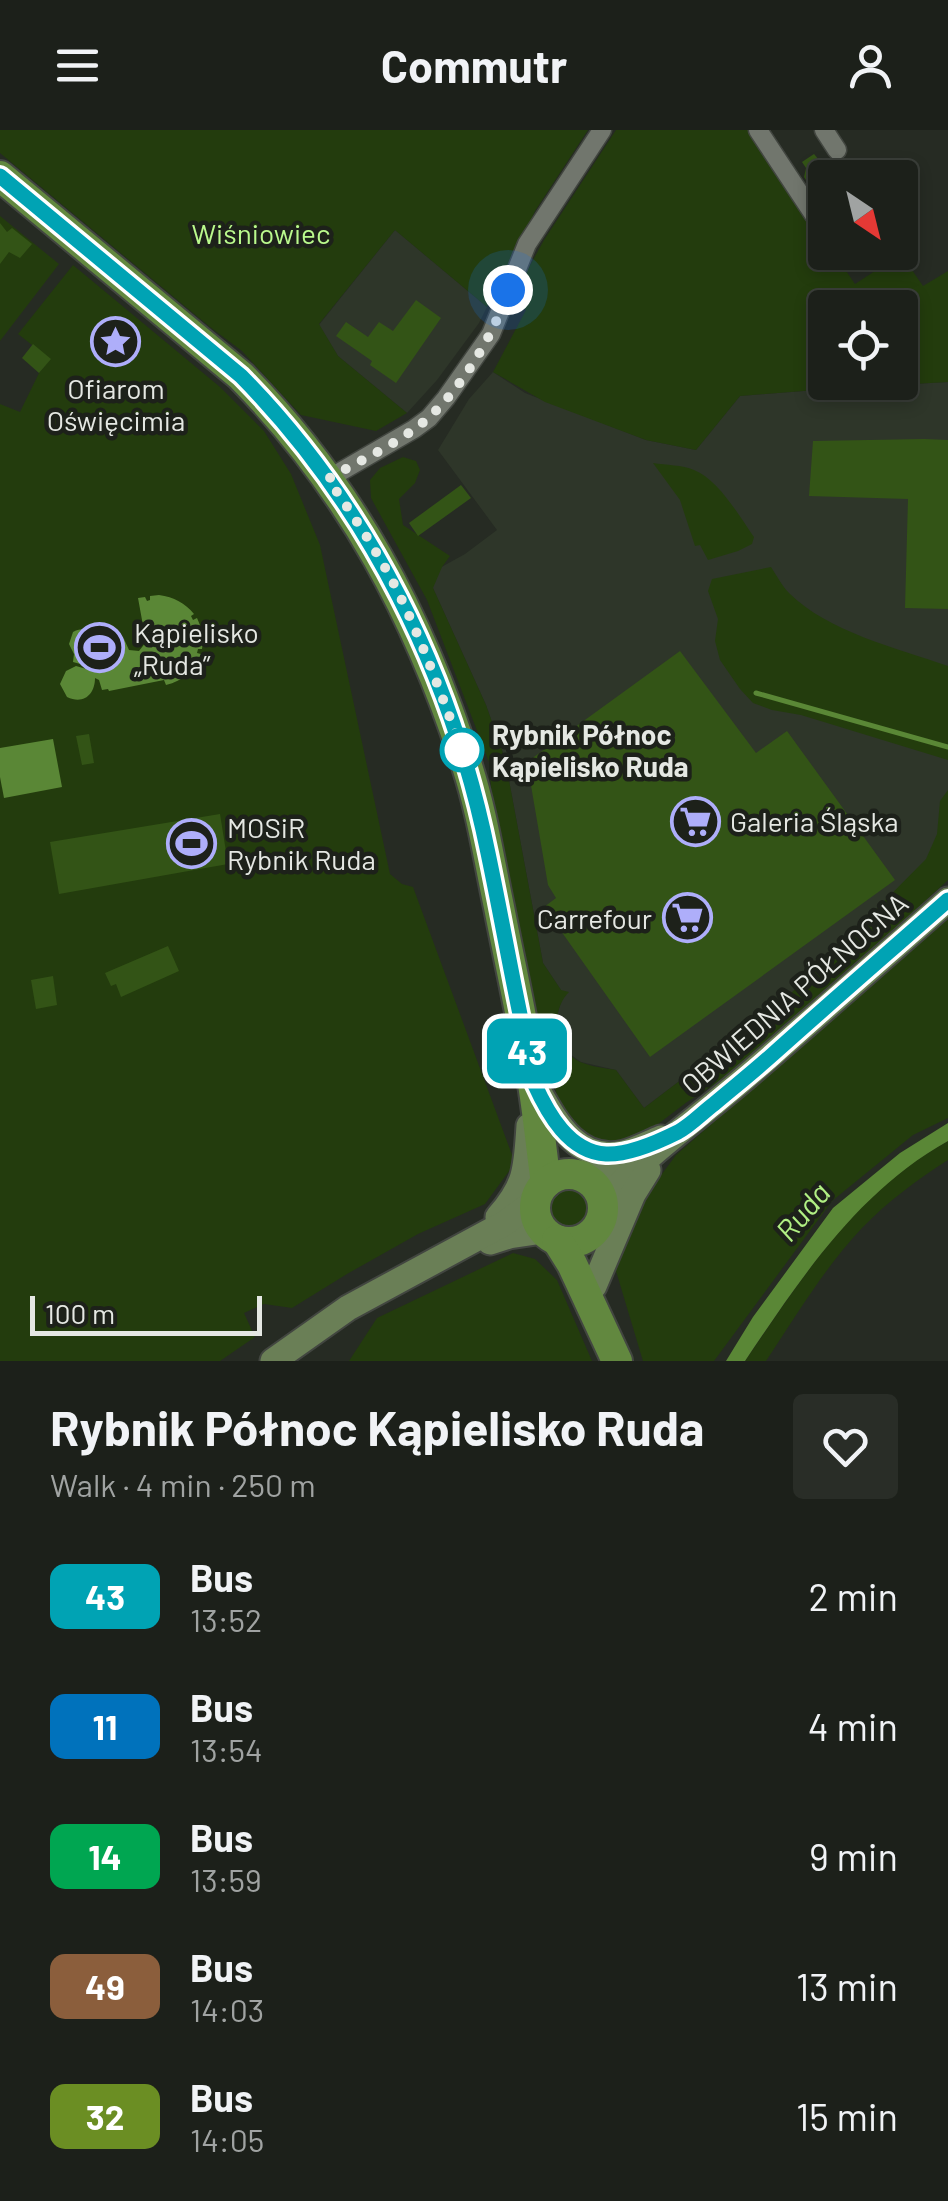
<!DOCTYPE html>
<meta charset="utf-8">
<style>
body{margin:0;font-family:Barlow,sans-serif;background:#292d27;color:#f1f3f6;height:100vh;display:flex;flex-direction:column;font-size:38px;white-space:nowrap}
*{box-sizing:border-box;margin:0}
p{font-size:32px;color:#a0a3a2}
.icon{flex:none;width:55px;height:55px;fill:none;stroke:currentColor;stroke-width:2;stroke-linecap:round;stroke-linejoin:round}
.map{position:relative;height:1231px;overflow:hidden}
.panel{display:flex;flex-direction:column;background:#1c201a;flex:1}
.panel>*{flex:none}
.badge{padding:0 20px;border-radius:15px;font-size:35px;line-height:65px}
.needle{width:65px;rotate:145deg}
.controls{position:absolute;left:808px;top:30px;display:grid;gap:20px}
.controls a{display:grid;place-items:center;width:110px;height:110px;border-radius:10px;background:#1c201a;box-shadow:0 5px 15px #0003,0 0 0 2px #3a3e39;font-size:50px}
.scale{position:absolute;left:30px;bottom:25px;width:232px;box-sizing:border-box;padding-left:10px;border:5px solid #e5e8e3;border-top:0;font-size:28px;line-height:35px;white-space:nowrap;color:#e5e8e3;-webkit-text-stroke:8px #1d211a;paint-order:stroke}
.you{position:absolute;width:50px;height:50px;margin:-25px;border:8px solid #fff;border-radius:50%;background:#1a73e8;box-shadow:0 0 0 15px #1a73e833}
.map>.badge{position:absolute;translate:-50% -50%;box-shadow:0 0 0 5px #fff}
.round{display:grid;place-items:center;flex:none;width:105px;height:105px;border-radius:10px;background:#292d27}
.summary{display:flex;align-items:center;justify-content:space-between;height:170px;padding:0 50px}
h1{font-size:48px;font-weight:700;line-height:75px}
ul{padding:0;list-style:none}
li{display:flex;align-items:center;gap:30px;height:130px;padding:0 50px}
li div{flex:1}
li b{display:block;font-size:38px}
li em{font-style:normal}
li .badge{min-width:110px;font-weight:700;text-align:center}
header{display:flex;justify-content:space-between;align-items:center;height:130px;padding:0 50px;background:#1c201a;font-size:45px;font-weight:700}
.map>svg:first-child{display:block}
.built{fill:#2e3629}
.green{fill:#233c0d;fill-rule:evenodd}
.water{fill:#5a8736}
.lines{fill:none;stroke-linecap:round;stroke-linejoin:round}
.stream{stroke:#5a8736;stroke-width:5}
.building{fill:#335416}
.minor-casing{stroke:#424640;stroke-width:21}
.secondary-casing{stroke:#424640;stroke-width:29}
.primary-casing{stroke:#424640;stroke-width:34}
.minor{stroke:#71766d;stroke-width:18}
.secondary{stroke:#6a7f56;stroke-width:25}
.primary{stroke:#62883f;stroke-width:30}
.line-casing{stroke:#fff;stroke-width:22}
.line{stroke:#00a3b4;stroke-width:15}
.walk{stroke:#e5e8e3;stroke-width:10;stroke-dasharray:0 18}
.stop-dot{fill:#fff;stroke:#00a3b4;stroke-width:5}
.labels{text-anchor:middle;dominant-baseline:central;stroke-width:9;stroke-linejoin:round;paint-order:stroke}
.park-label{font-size:28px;fill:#baf98d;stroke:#1d211a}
.poi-label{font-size:28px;fill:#e5e8e3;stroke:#1d211a;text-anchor:start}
.stop-label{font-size:28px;font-weight:bold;fill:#e5e8e3;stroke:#1d211a;text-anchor:start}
.street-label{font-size:28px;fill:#e5e8e3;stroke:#1d211a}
.water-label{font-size:30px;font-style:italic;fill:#b1f084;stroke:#1d211a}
</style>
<header><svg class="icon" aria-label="menu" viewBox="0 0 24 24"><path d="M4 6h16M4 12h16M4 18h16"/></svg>Commutr<svg class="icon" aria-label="person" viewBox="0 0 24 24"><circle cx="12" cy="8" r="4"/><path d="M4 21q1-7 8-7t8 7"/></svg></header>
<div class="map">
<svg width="948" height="1231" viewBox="0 0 948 1231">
<rect width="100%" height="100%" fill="#262b23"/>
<g class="built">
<polygon points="395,100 487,177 479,193 437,250 407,283 338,226 319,195"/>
<polygon points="493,242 525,263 646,310 696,320 740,266 841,258 948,252 948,734 901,766 769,883 644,978 616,940 581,932 567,922 561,911 556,889 562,869 561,860 543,833 505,629 486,575 427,445 465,424 497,400 438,320 469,269"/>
</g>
<g class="green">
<polygon points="0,0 588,0 535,81 495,167 490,166 487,177 395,100 319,194 338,226 407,283 376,301 301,285 242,221 210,197 0,23"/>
<path d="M616,0H750L825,109V122L834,123L855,154L901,124L923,156L948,141V252L841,258L740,266L696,320L646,310L545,272L493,242L526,180L512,168L544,110ZM825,178H900V252H825Z"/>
<polygon points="0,86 59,134 0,211"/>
<polygon points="73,135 220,257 264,301 291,344 320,415 390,744 402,754 413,757 515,1033 485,1074 418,1104 347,1144 292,1178 264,1174 244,1183 255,1207 220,1231 0,1231 0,274 20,282 39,243 50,229 18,204"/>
<path d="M403,327L416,331L420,340L415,353L399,369L403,395L450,426L442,437L433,458L486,575L505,629L543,833L561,860L569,862C549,882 554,922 583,933C593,937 605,938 616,940L644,978L769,883L812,844L926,729L937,704L940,671L948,660V750L910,785L877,823L744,935L687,972L645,1004L606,1016L576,1003L562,985L539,894L527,856L492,668L489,632L427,470L371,368L370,350L380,338Z"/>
<path d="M653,333C666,335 682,335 694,340C718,349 740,387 754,407L752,414L738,421L708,430L700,415L695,416L680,370Z"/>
<path d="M771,437C777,446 782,456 789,463C828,502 897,518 948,536V630L801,585L772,580L753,573L740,559L720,530L715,511L718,489L708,461L712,449Z"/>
<polygon points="948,788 948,988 913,1005 832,1071 714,1231 643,1231 616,1141 642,1071 676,1025"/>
<path d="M948,1011V1030C918,1049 887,1072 862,1098C825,1137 796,1186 766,1231H745C802,1148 857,1061 948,1011Z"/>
<circle cx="569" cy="1079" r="22"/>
<polygon points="513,1123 535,1129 557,1150 592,1231 349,1231 377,1188"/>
</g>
<g class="water">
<path d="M159,465C174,467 185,473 194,484L191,486L193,490L197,488C202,499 204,507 202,519H198L197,523L201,524C194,541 183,551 166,555L164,550L109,561L108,559L102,560L99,550L95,548C95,564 84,575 67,567L60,554L66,541L76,536L90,540L84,535L73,532L74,524L69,514L73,502C83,496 91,500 97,510L110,507L111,512L124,509L129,520L139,521L146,512L138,468L145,467L147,471L150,470V466Z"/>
<polygon points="53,609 62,657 4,668 0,647 0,618"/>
<path d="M948,993V1011C858,1061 801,1148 745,1231H726L753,1187L833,1078L900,1023Z"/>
</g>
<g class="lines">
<polyline class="stream" points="756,563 948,617"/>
</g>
<g class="building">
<polygon points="814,24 819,30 833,33 830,48 825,48 825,57 808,53 804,47 806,38 802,32"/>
<polygon points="0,93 7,102 12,98 32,114 20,128 9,122 0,134"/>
<polygon points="845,122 882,122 856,140"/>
<polygon points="416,170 441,188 396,253 370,235 372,231 336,206 346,192 368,207 379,192 393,201"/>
<polygon points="33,214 51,229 39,243 22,228"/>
<polygon points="924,309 948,310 948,479 905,478 908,369 809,366 813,311"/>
<polygon points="461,355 471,368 418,406 409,393"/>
<polygon points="680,521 756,623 787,601 895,750 650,927 544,777 556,768 548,755 527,632"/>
<polygon points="89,604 94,633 82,635 76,606"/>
<polygon points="220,684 228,734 59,764 50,712"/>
<polygon points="168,816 179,841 121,867 116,854 111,856 105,843"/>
<polygon points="53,846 57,875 36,879 31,850"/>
</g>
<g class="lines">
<defs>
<g id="minor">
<polyline points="758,0 814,85"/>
<polyline points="824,0 837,20"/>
<polyline points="328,349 414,299 429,288 446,268 491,204 527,114 602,0"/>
</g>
<g id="secondary">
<path d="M536,957C555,990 577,1034 624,1023C636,1020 649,1013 661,1008"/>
<polyline points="587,1049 636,1026"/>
<path d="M602,1073C643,1027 694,991 740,952C810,892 879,831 948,770"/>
<path d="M498,1087C527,1054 526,1038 529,996"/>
<polyline points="490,1112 509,1106 543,1101"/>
<polyline points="594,1156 633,1064 648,1040"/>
<polyline points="273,1231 348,1178 505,1093 536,1070"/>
</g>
<g id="primary">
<path d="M0,46L241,246C352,359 419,487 467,636C482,682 489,730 499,777C510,834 523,891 532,948C538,983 541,1018 546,1053"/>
<circle cx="569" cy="1078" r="34"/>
<polyline points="557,1110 572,1134 617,1231"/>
</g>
</defs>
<use href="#minor" class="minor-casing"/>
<use href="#secondary" class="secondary-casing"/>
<use href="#primary" class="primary-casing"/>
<use href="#minor" class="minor"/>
<use href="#secondary" class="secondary"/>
<use href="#primary" class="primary"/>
</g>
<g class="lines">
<defs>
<path id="line" d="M0,46L241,246C369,376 452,545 488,723C500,780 510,837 522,894C526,913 527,936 534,953C548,984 569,1022 606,1024C629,1025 658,1012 678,1002C691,995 702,983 714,974C733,958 753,942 772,925C830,873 889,822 948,770"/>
</defs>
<use href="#line" class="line-casing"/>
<use href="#line" class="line"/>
<path class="walk" d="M462,620C442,567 423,513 398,462C378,422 353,385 328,349C359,331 393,316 421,294C458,265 495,204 508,160"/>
</g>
<defs>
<symbol id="sight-ring" viewBox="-11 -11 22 22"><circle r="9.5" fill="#1d211a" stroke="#aeaefa" stroke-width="1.5"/><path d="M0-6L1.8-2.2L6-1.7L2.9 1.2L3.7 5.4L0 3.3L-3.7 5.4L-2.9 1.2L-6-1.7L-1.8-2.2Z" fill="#aeaefa"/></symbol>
<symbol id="stadium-ring" viewBox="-11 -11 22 22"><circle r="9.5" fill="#1d211a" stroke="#aeaefa" stroke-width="1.5"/><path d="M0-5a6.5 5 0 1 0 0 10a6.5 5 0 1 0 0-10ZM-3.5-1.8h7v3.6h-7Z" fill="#aeaefa"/></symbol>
<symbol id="supermarket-ring" viewBox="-11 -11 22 22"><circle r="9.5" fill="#1d211a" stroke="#aeaefa" stroke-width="1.5"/><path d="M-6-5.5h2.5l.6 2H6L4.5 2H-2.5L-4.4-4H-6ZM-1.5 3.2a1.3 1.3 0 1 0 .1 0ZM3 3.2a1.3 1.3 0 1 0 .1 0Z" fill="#aeaefa"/></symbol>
</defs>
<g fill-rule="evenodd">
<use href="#sight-ring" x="88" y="184" width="55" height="55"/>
<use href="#stadium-ring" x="72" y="490" width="55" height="55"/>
<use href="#supermarket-ring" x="668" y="664" width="55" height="55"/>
<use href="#stadium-ring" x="164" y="686" width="55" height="55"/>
<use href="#supermarket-ring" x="660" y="760" width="55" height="55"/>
</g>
<circle class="stop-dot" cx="462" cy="620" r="20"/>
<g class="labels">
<g class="park-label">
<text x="261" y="103">Wiśniowiec</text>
</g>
<g class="poi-label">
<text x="116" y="258" text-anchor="middle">Ofiarom<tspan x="116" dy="32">Oświęcimia</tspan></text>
<text x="134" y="502">Kąpielisko<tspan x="134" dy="32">„Ruda”</tspan></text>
<text x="730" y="691">Galeria Śląska</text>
<text x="227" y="697">MOSiR<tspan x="227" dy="32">Rybnik Ruda</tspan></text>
<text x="652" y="788" text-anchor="end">Carrefour</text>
</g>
<g class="stop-label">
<text x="492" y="604">Rybnik Północ<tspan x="492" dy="32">Kąpielisko Ruda</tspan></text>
</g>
<g class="street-label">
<text transform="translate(794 863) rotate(-41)">OBWIEDNIA PÓŁNOCNA</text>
</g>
<g class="water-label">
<text transform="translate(802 1081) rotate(-50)">Ruda</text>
</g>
</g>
</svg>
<div class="controls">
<a><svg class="needle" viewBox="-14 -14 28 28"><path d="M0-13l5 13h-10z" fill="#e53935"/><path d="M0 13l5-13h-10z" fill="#a0a3a2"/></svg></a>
<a><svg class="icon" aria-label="locate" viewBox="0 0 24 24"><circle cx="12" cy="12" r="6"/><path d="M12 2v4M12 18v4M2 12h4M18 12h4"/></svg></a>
</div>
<div class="scale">100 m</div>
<div class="you" style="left:508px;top:160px"></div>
<b class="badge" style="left:527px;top:921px;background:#00a3b4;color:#fff">43</b>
</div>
<section class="panel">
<div class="summary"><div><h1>Rybnik Północ Kąpielisko Ruda</h1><p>Walk · 4 min · 250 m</p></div><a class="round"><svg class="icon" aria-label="heart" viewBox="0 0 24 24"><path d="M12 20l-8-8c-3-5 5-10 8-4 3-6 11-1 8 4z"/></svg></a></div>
<ul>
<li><span class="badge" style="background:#00a3b4;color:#fff">43</span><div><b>Bus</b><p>13:52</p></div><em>2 min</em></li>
<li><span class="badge" style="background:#0072bc;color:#fff">11</span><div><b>Bus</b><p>13:54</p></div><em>4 min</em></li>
<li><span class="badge" style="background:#00a651;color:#fff">14</span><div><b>Bus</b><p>13:59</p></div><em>9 min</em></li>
<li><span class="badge" style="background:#8b5e3c;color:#fff">49</span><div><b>Bus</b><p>14:03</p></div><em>13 min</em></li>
<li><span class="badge" style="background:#6b8e23;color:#fff">32</span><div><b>Bus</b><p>14:05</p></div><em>15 min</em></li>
</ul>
</section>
